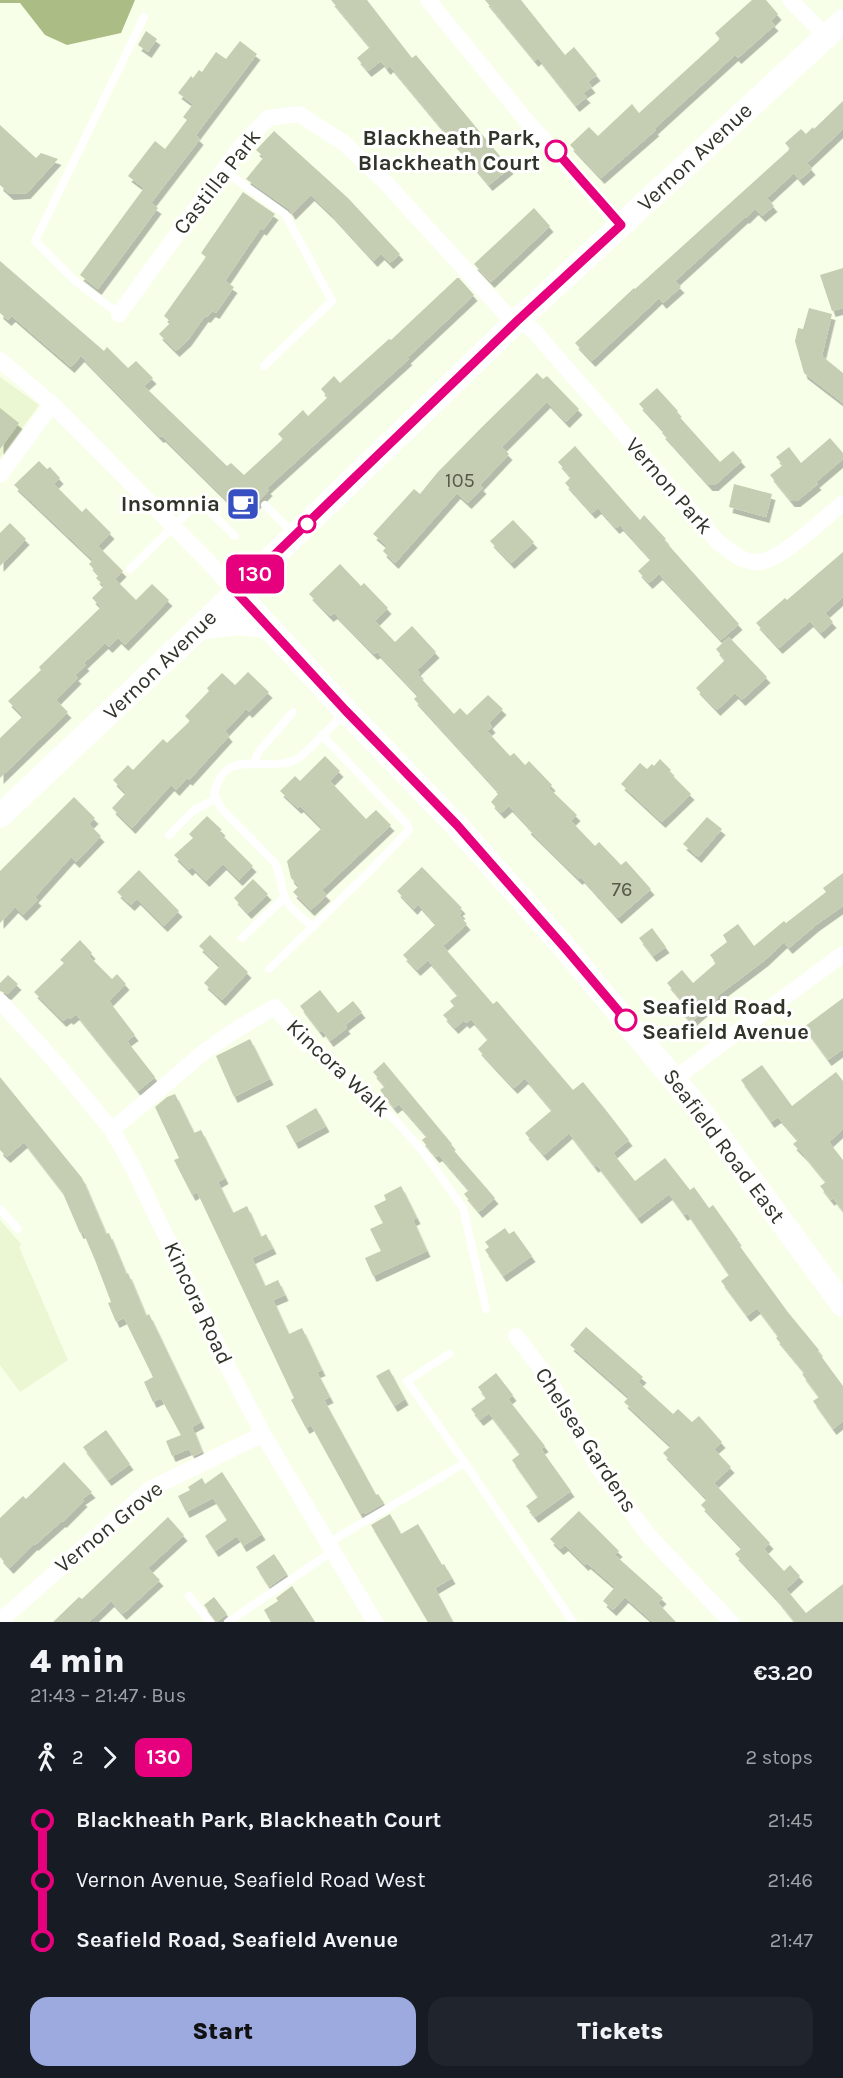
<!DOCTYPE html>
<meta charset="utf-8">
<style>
body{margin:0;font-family:Karla,sans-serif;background:#20242c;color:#f1f3f6;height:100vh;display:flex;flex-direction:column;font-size:22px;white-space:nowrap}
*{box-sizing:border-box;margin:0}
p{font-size:20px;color:#9ea1a6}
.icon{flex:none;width:33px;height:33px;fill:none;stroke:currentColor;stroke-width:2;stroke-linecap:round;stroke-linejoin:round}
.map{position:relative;height:1622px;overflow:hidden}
.details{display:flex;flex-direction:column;background:#171b24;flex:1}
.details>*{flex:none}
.badge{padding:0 12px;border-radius:9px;font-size:21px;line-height:39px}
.map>.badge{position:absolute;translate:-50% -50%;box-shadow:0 0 0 3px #fff}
.legs{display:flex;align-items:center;gap:9px;height:66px;padding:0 30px;font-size:20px}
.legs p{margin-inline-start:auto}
.summary{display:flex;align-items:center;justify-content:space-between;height:102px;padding:0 30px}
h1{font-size:33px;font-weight:800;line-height:45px}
.cta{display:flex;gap:12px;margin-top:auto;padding:12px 30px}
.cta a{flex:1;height:69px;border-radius:18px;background:#9daadf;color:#111;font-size:24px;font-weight:800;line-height:69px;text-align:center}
.cta a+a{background:#20242c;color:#f1f3f6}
ul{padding:0 30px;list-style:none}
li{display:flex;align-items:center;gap:21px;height:60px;font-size:22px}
li i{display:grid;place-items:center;width:9px;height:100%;margin:0 8px;background:currentColor}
li i::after{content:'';width:15px;height:15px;margin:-8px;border:4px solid;border-radius:50%;background:#171b24}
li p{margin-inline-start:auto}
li:first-child i{background:linear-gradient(#0000 50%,currentColor 0)}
li:last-child i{background:linear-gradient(currentColor 50%,#0000 0)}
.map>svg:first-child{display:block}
.built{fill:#ebf6d2}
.forest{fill:#abbc85}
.building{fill:#c5ceb2;filter:url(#shadow)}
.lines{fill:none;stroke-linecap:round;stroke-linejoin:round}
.lane{stroke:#fff;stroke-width:8}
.street{stroke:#fff;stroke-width:16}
.secondary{stroke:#fff;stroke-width:24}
.line-1-casing{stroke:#fff;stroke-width:14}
.line-1{stroke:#e6007e;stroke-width:9}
.stop-1-dot{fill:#fff;stroke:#e6007e;stroke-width:3}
.labels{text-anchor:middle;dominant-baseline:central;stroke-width:6;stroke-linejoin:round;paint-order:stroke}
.number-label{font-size:20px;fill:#565a4b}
.stop-label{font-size:22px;font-weight:bold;fill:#313429;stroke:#fff;text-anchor:end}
.street-label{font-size:22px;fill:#313429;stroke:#fff}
.poi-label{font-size:22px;font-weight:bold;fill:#313429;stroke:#fff;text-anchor:end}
</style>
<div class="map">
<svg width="843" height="1622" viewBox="0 0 843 1622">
<defs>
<filter id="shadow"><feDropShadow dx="3.5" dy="6" stdDeviation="0" flood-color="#0004"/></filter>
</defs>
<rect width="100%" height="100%" fill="#f7ffe8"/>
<g class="built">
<polygon points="0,377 39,405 0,458"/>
<polygon points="0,1220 21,1244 19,1247 68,1360 20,1392 0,1365"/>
</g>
<polygon class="forest" points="0,0 135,0 121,33 67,45 45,35 20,3 0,3"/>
<g class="building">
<polygon points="331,0 367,0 412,58 416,55 510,168 489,185 390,66 387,69 381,61 368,71 357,58 370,47"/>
<polygon points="485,0 521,0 565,55 574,47 597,75 588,82 592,87 583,93 587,97 576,106 538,58 535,61"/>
<polygon points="752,0 766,0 778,14 771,21 775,25 738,58 735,55 654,129 656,130 601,178 570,145 589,127 598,136 632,104 639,113 720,39 715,33"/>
<polygon points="146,31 157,39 148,52 138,45"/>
<polygon points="240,41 257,54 196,135 200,139 151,203 158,208 98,289 80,275 144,188 128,176 155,141 165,149 187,120 183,117 193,104 178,93 191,76 193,78 199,70 202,72 216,52 226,59"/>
<polygon points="843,101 843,129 807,163 812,169 800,180 794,173 767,198 774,206 762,216 755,209 746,218 745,217 675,281 681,287 663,303 659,298 592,361 575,343 634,288 635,289 790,149 785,143 801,129 806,134 813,127 814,129"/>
<polygon points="0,125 36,158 41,153 58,159 27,193 10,194 0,185"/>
<polygon points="274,131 348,198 400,254 390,263 381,254 374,261 331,214 311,195 292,214 289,209 246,179 264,157 256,150"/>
<polygon points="243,192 275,214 263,230 261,228 225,281 234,287 216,313 212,311 207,317 205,316 188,340 176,351 159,334 171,322 164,316 206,257 201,253"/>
<polygon points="534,208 550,226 491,282 474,264"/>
<polygon points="0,261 104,351 107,347 128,368 136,361 153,378 144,386 227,466 231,463 244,475 283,439 278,434 303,410 308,416 328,397 321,389 334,376 340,383 389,339 391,340 457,278 459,278 474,295 407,358 409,359 267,488 269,490 250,510 237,510 162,436 160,437 81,356 71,367 12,316 8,320 0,313"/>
<polygon points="843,268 843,308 832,311 820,275"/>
<polygon points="809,308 832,314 822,356 843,373 843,403 804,373 795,341 798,328 803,329"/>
<polygon points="537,373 543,379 547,376 579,409 566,422 547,402 502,447 509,454 480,485 483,488 468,503 457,493 395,563 383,551 387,546 373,534 414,489 420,494 437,473 481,428"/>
<polygon points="657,388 678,411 676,413 720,462 733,451 742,461 715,485 709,485 662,433 664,431 639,404"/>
<polygon points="0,408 19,423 0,449"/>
<polygon points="830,438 843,453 843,459 816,482 818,484 797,501 791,501 770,475 783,465 776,457 789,447 801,463"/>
<polygon points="575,446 640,520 644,515 666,539 664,540 739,624 721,640 659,574 649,583 638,571 651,559 620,525 616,528 598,508 592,513 565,483 571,477 558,462"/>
<polygon points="39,461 47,469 50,467 60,478 54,484 82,512 86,508 111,533 98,546 123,571 115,579 136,600 152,584 169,600 125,645 118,638 109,647 105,643 84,663 86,665 75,675 78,678 56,700 68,712 0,778 0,738 23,716 8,701 41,670 39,667 101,607 92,598 104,586 96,578 99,575 89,564 93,560 14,485"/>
<polygon points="734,484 772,494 766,517 729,507"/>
<polygon points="513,520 534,542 511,563 490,541"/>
<polygon points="10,523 26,539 0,566 0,533"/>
<polygon points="843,552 843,597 825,613 833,622 821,633 810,621 779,648 756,623 785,598 787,600"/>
<polygon points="340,564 361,586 364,583 388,608 375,621 395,642 412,626 436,652 417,670 420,673 418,675 454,714 460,708 467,715 488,695 503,709 489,723 492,727 487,731 510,756 514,753 525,765 529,761 552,785 549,788 577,815 571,821 595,846 599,842 621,865 626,861 651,889 618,918 581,877 579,879 527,828 529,827 509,806 501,813 491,802 498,794 496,792 498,791 414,699 418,695 377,652 374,654 334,613 330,616 309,594"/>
<polygon points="729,637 767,677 742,700 735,693 717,710 696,688 725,660 716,649"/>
<polygon points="248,672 269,692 249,712 246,709 225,731 229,736 189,780 187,778 176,790 171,785 132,828 112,808 126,793 113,780 128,765 133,770 163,739 167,743 190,721 185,716 209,691 207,688 222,673 235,685"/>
<polygon points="325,756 340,771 330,781 366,819 376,810 391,825 322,890 327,895 311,910 293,892 299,886 291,878 287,861 322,828 300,806 298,808 280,791 295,776 300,781"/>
<polygon points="660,759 671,770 669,772 691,794 662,822 621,784 640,763 647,769 652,764 654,766"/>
<polygon points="74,797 95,818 89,824 101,836 76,862 71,857 35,897 38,900 23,915 15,907 0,923 0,871"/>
<polygon points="207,816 222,830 219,832 253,866 239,880 223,864 206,881 192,867 189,870 174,855 193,838 189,834"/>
<polygon points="707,817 722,829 698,857 683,844"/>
<polygon points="422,867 462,908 459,910 462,913 459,915 467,924 443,946 493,1004 497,1001 573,1090 583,1082 605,1109 629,1140 613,1153 635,1181 665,1158 690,1190 694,1187 709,1208 713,1205 738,1240 736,1241 787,1311 819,1350 818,1352 843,1386 843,1421 833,1429 813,1401 819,1397 802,1374 805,1373 776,1338 778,1336 757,1308 747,1316 721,1281 729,1275 687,1213 684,1215 669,1194 638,1218 597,1165 595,1167 569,1133 544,1155 525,1133 552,1110 525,1078 514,1088 486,1058 478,1049 488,1039 471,1019 466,1023 464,1020 455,1028 443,1015 454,1006 450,1001 458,995 428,960 417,970 403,955 436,924 418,904 414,909 397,891"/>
<polygon points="139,870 179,911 164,926 137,899 131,905 117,892"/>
<polygon points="843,873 843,906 816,925 789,948 784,942 765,960 716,997 718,998 691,1022 680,1009 685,1004 667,983 682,970 693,983 716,963 710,955 727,942 723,935 738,924 754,946 784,921 786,923 826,892 823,888"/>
<polygon points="253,879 268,894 248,913 234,898"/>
<polygon points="652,928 666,947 653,956 639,938"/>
<polygon points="210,935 248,972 222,1000 204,983 220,966 199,946"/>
<polygon points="80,940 92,953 89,956 112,979 117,974 126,984 109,1001 135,1035 127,1041 155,1077 138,1091 76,1014 70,1019 68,1017 63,1021 34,992 64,963 60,960"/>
<polygon points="8,975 18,984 8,994 0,991 0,983"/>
<polygon points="320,990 338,1013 353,1001 362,1012 345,1025 347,1028 330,1041 322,1030 320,1032 300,1006"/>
<polygon points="843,998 843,1049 828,1060 804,1027"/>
<polygon points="250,1039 270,1079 234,1097 216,1056"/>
<polygon points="384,1062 452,1144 450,1146 495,1198 479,1212 464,1194 469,1190 439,1155 436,1157 422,1140 427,1136 399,1104 394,1108 380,1090 385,1086 373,1072"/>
<polygon points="762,1065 792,1106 836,1072 843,1081 843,1129 829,1142 843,1160 843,1211 833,1198 831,1200 820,1186 826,1182 804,1155 793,1144 798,1140 778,1117 771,1122 741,1080"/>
<polygon points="0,1077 82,1178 106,1234 109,1233 126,1274 128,1273 146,1316 149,1314 201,1422 192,1427 202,1452 193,1456 189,1449 172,1456 166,1441 181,1435 161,1398 153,1402 144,1382 153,1377 124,1318 116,1322 108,1303 111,1302 95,1260 83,1232 80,1233 62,1191 24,1142 7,1157 0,1150"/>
<polygon points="175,1094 194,1133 201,1130 225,1178 218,1182 233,1213 247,1206 261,1237 266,1234 273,1248 252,1258 265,1286 278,1280 285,1295 273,1300 283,1322 289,1334 302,1328 322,1370 317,1372 330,1397 324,1400 376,1495 378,1494 384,1503 365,1514 363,1512 360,1514 311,1425 306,1428 291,1400 294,1398 197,1192 192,1195 174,1160 179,1158 155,1107 167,1097"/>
<polygon points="316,1108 326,1126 295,1143 286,1126"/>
<polygon points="401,1186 417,1218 413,1220 427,1251 373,1276 365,1258 381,1251 370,1229 383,1223 374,1206 386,1200 384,1195"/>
<polygon points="505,1228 509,1234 514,1231 532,1256 503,1276 485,1250 489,1247 485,1242"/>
<polygon points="586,1327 643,1377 638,1382 673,1414 678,1409 692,1422 699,1416 722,1442 714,1449 731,1467 714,1483 770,1543 764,1549 784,1571 790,1565 800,1576 786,1589 806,1613 843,1584 843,1622 795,1622 776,1598 735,1554 742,1548 701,1505 707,1499 663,1453 671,1446 624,1402 629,1397 570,1345"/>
<polygon points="389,1369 405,1399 394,1406 376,1376"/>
<polygon points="496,1373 513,1395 508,1399 545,1446 541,1449 571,1491 535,1517 526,1506 538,1497 512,1460 520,1454 489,1413 480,1420 471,1409 486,1398 478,1387"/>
<polygon points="106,1430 130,1464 108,1480 83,1447"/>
<polygon points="64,1462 92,1492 82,1499 84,1501 63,1522 62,1521 35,1545 34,1544 10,1568 0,1557 0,1518 23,1496 26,1499"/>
<polygon points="222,1472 262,1534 243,1546 237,1536 215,1551 205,1536 227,1520 213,1498 186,1512 178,1496 190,1490 188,1487 202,1478 205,1484"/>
<polygon points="579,1511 619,1551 615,1555 663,1598 658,1603 676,1622 653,1622 625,1597 613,1610 603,1601 615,1587 587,1563 585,1565 565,1545 560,1549 550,1539"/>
<polygon points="390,1514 401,1534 418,1524 442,1565 444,1564 452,1578 435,1588 453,1622 428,1622 371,1525"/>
<polygon points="168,1517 184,1535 148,1568 160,1580 123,1614 111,1601 89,1622 53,1622 79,1597 82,1599"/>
<polygon points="274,1554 287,1574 269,1587 256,1567"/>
<polygon points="292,1586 303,1603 315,1622 271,1622 264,1610 278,1601 276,1598"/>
<polygon points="214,1597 227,1614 216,1622 204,1605"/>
</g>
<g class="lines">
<g class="lane">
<polyline points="223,170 285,214 332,301 264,366"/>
<polyline points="119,314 74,280 35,241 144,17"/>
<polyline points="265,505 295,535"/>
<polyline points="130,569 199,501 235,536"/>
<polyline points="256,763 256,757 260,750 293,712"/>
<polyline points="169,835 194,810 215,799"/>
<path d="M313,927C304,919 291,910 286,900C280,888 281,874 275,863L221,808L214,794C225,745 264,774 295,760C305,756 336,721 346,712"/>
<polyline points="242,938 285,897"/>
<polyline points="269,969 370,871 409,830 407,824 322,735"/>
<polyline points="306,1044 396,1121 422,1150 463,1208 486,1309"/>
<polyline points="0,1209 18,1229"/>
<polyline points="449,1354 407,1381 465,1463"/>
<polyline points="328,1543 465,1463 573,1622"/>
<polyline points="189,1596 210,1622"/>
<polyline points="228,1622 333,1551"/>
</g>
<g class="street">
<polyline points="428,0 525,119 621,225"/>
<polyline points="790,0 826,36"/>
<path d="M119,314L239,149L268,118L299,114L344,143L385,182L505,313L533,330L719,543C731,552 741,561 756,562C778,564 825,517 843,503"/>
<polyline points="0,360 52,404 206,559 236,592"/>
<polyline points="0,475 52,404"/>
<polyline points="0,1001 58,1065 112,1130 133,1167 227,1365 263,1434 375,1622"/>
<polyline points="674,1079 843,954"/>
<polyline points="112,1130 204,1052 234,1031 275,1007 306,1044"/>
<polyline points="516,1336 548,1378 598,1467 650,1537 731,1622"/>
<polyline points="0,1621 150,1489 263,1434"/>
</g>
<g class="secondary">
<polyline points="236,592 346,711 457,826 565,948 701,1112 843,1305"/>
<polyline points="199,628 237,623 267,626"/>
<polyline points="0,816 199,628 517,321 843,21"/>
</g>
</g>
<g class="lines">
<defs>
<polyline id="line-1" points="556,151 621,225 517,321 236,592 346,711 457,825 565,948 626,1020"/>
</defs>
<use href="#line-1" class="line-1-casing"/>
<use href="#line-1" class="line-1"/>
</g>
<defs>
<symbol id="cafe-square" viewBox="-11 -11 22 22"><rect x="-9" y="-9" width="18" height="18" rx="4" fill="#3650c2" stroke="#fff"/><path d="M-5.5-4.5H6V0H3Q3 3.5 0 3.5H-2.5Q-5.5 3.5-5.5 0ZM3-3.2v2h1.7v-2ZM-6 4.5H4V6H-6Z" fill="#fff"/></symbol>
</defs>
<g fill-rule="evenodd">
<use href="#cafe-square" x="224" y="485" width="38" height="38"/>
</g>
<g class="stop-1-dot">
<circle cx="556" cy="151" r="10"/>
<circle cx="307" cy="524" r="8"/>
<circle cx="626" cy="1020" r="10"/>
</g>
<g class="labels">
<g class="number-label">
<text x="460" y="480">105</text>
<text x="622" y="889">76</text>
</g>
<g class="stop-label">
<text x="540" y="138">Blackheath Park,<tspan x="540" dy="25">Blackheath Court</tspan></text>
<text x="642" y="1007" text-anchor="start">Seafield Road,<tspan x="642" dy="25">Seafield Avenue</tspan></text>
</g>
<g class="street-label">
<text transform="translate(695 157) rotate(-43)">Vernon Avenue</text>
<text transform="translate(217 182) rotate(-52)">Castilla Park</text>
<text transform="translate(669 486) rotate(49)">Vernon Park</text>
<text transform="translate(160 665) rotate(-44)">Vernon Avenue</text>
<text transform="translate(338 1068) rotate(43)">Kincora Walk</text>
<text transform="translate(724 1146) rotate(53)">Seafield Road East</text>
<text transform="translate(198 1303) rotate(65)">Kincora Road</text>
<text transform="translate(586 1440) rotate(57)">Chelsea Gardens</text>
<text transform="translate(109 1527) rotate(-39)">Vernon Grove</text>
</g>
<g class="poi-label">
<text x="220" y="504">Insomnia</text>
</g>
</g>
</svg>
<b class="badge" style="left:255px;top:574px;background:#e6007e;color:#fff">130</b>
</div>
<section class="details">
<div class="summary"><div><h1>4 min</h1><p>21:43 – 21:47 · Bus</p></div><b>€3.20</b></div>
<div class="legs"><svg class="icon" aria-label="walk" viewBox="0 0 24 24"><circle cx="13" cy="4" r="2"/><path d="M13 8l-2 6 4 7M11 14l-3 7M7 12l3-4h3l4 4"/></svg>2<svg class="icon" aria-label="forward" viewBox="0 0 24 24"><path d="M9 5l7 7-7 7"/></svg><b class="badge" style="background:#e6007e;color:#fff">130</b><p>2 stops</p></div>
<ul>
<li><i style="color:#e6007e"></i><b>Blackheath Park, Blackheath Court</b><p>21:45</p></li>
<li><i style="color:#e6007e"></i><span>Vernon Avenue, Seafield Road West</span><p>21:46</p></li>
<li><i style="color:#e6007e"></i><b>Seafield Road, Seafield Avenue</b><p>21:47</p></li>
</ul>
<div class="cta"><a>Start</a><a>Tickets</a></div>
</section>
